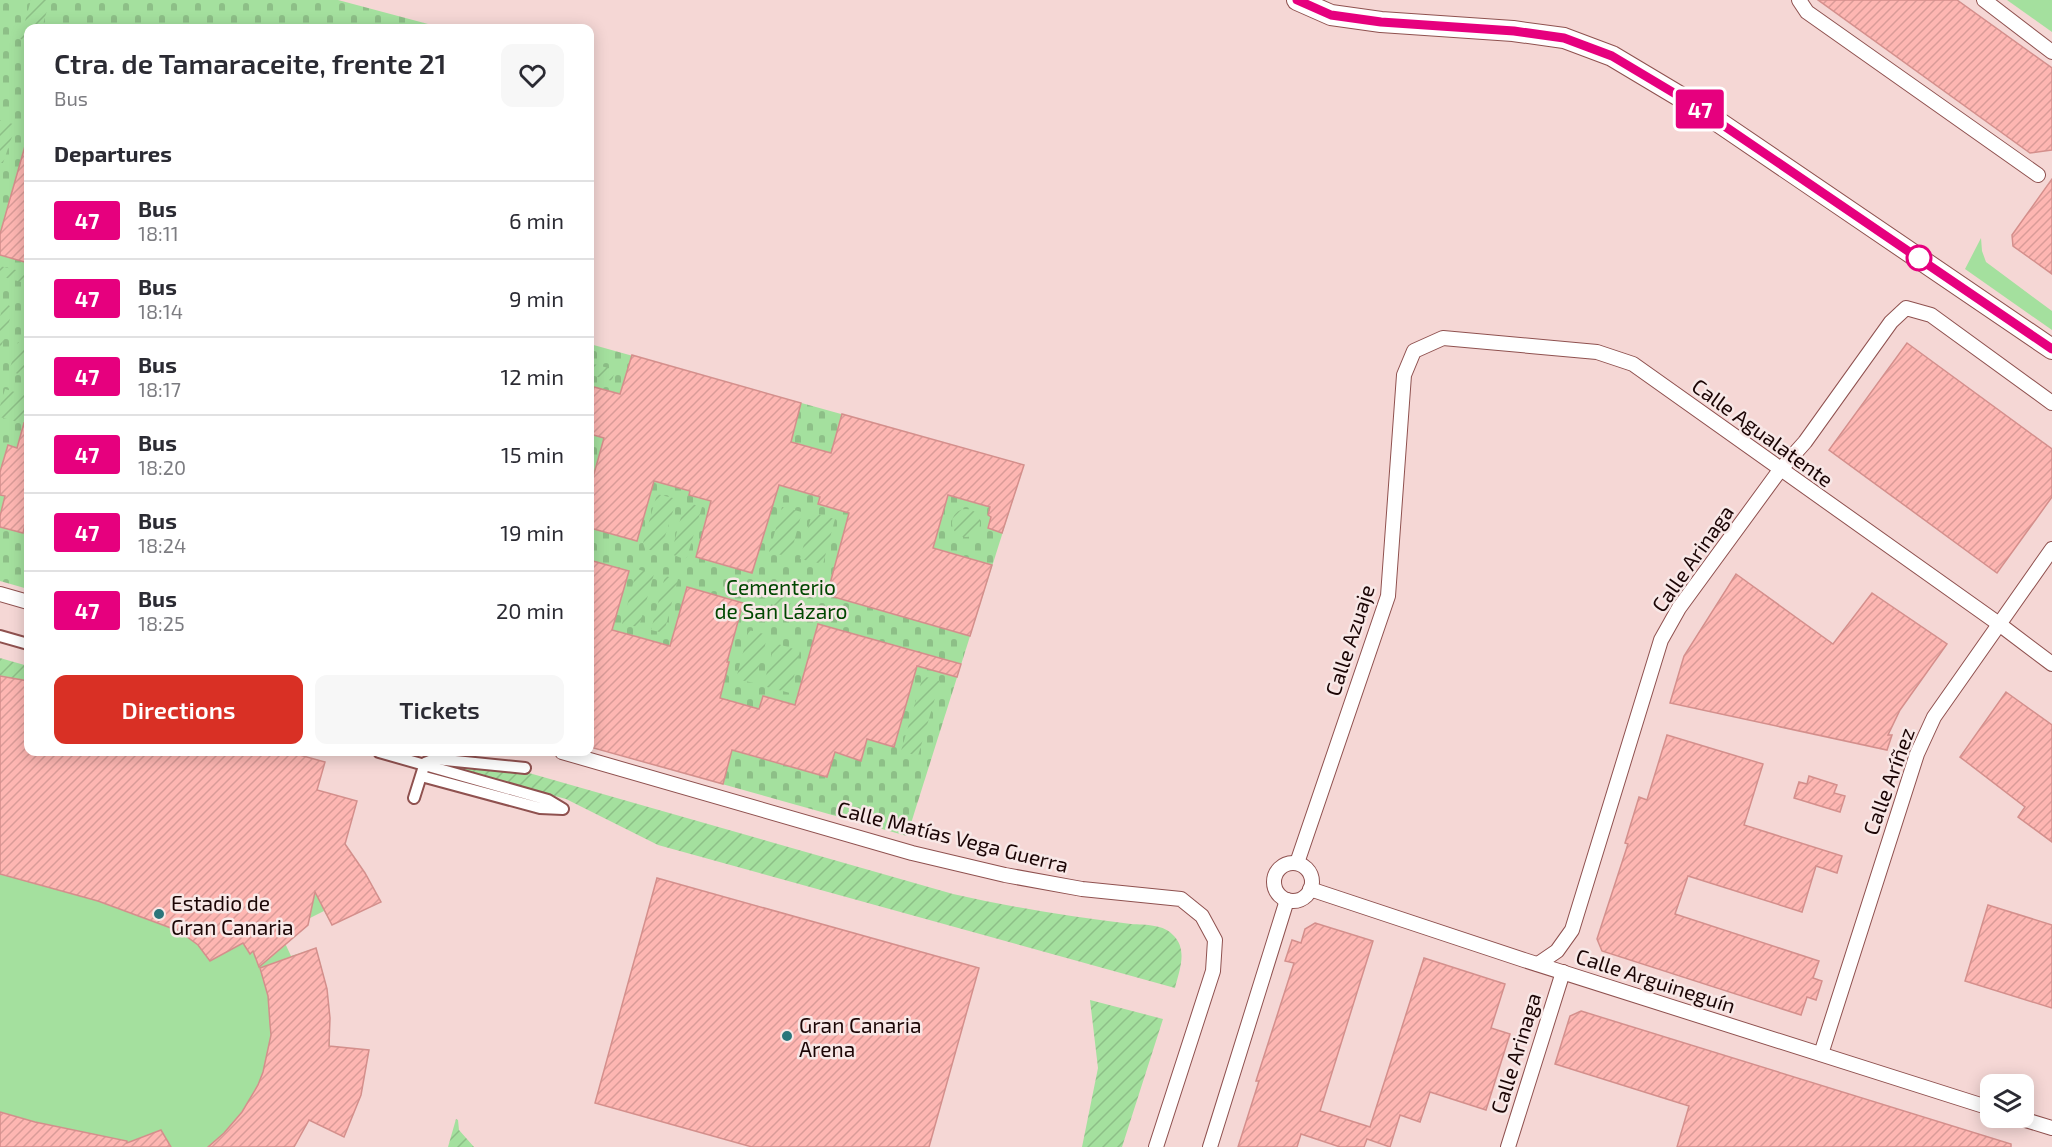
<!DOCTYPE html>
<meta charset="utf-8">
<style>
body{margin:0;font-family:"Exo 2",sans-serif;background:#f7f7f7;color:#2b2b33;height:100vh;display:flex;flex-direction:column;font-size:22px;white-space:nowrap}
*{box-sizing:border-box;margin:0}
p{font-size:20px;color:#7c7c81}
.icon{flex:none;width:33px;height:33px;fill:none;stroke:currentColor;stroke-width:2;stroke-linecap:round;stroke-linejoin:round}
.map{position:relative;flex:1;overflow:hidden}
.details{position:absolute;left:24px;top:24px;width:570px;height:732px;display:flex;flex-direction:column;background:#fff;border-radius:12px;box-shadow:0 3px 15px #0003}
.details>*{flex:none}
.badge{padding:0 12px;border-radius:4px;font-size:21px;line-height:39px}
.controls{position:absolute;left:1980px;top:1074px;display:grid;gap:12px}
.controls a{display:grid;place-items:center;width:54px;height:54px;border-radius:12px;background:#fff;box-shadow:0 3px 15px #0003;font-size:30px}
.map>.badge{position:absolute;translate:-50% -50%;box-shadow:0 0 0 3px #fff}
h2{padding:0 30px;font-size:22px;line-height:54px}
.round{display:grid;place-items:center;flex:none;width:63px;height:63px;border-radius:12px;background:#f7f7f7}
.summary{display:flex;align-items:center;justify-content:space-between;height:102px;padding:0 30px}
h1{font-size:28px;font-weight:600;line-height:45px}
.action{display:flex;gap:12px;margin-top:auto;padding:12px 30px}
.action a{flex:1;height:69px;border-radius:12px;background:#d93025;color:#fff;font-size:24px;font-weight:600;line-height:69px;text-align:center}
.action a+a{background:#f7f7f7;color:#2b2b33}
ul{padding:0;list-style:none}
li{display:flex;align-items:center;gap:18px;height:78px;padding:0 30px;border-top:2px solid #e1e1e2}
li div{flex:1}
li b{display:block;font-size:22px}
li em{font-style:normal}
li .badge{min-width:66px;font-weight:700;text-align:center}
.map>svg:first-child{display:block}
.green{fill:#a4e09e}
.cemetery{fill:url(#cemetery-stones)}
.garden{fill:url(#garden-furrows)}
.building{fill:url(#building-hatch);stroke:#d48f8c;stroke-width:1.5}
.lines{fill:none;stroke-linecap:round;stroke-linejoin:round}
.pedestrian-casing{stroke:#8f514f;stroke-width:14}
.minor-casing{stroke:#8f514f;stroke-width:16}
.secondary-casing{stroke:#8f514f;stroke-width:22}
.pedestrian{stroke:#fff;stroke-width:10}
.minor{stroke:#fff;stroke-width:14}
.secondary{stroke:#fff;stroke-width:20}
.line-casing{stroke:#fff;stroke-width:14}
.line{stroke:#e6007e;stroke-width:9}
.stop-dot{fill:#fff;stroke:#e6007e;stroke-width:3}
.poi-dot{fill:#2b757b;stroke:#f8e8e7;stroke-width:2}
.labels{text-anchor:middle;dominant-baseline:central;stroke-width:5;stroke-linejoin:round;paint-order:stroke}
.street-label{font-size:21px;fill:#1b0505;stroke:#f8e8e7}
.park-label{font-size:21px;fill:#004700;stroke:#f8e8e7}
.poi-label{font-size:21px;fill:#1b0505;stroke:#f8e8e7;text-anchor:start}
</style>
<div class="map">
<svg width="2052" height="1147" viewBox="0 0 2052 1147">
<defs>
<pattern id="cemetery-stones" width="16" height="16" patternUnits="userSpaceOnUse" patternTransform="scale(1.5)"><rect width="16" height="16" fill="#a4e09e"/><path d="M2 7V4a2 2 0 0 1 4 0v3zM10 15v-3a2 2 0 0 1 4 0v3z" fill="#8dbf87"/></pattern>
<pattern id="garden-furrows" width="10" height="10" patternUnits="userSpaceOnUse" patternTransform="scale(1.5)"><rect width="10" height="10" fill="#a4e09e"/><path d="M-1 1l2-2M0 10L10 0M9 11l2-2" fill="none" stroke="#8dbf87"/></pattern>
<pattern id="building-hatch" width="6" height="6" patternUnits="userSpaceOnUse" patternTransform="scale(1.5)"><rect width="6" height="6" fill="#feb6b2"/><path d="M-1 1l2-2M0 6l6-6M5 7l2-2" fill="none" stroke="#d99b98"/></pattern>
</defs>
<rect width="100%" height="100%" fill="#f5d7d5"/>
<g class="green">
<polygon points="2007,0 2052,0 2052,32"/>
<polygon points="1981,238 1982,251 1986,262 2052,311 2052,330 1965,269"/>
<path d="M0,676L28,681V752H289L325,762L317,790L357,801L345,844L365,873L381,902L332,925L324,911L308,919L284,941L291,956L316,948C327,982 330,1010 330,1046L369,1050L361,1095L344,1137L309,1120L294,1147H0Z"/>
</g>
<g class="cemetery">
<polygon points="0,0 338,0 443,28 28,28 28,589 0,581"/>
<polygon points="590,344 1024,465 907,836 590,747"/>
</g>
<g class="garden">
<polygon points="31,0 50,0 42,28 28,28 28,41 20,39"/>
<polygon points="0,120 16,125 3,163 0,163"/>
<polygon points="0,266 28,273 28,284 0,276"/>
<polygon points="4,301 13,309 0,351 0,317"/>
<polygon points="18,342 28,345 28,377 9,371"/>
<polygon points="594,364 615,370 612,381 591,375"/>
<polygon points="5,389 28,396 28,425 0,417 0,406"/>
<polygon points="657,494 677,499 660,552 645,549 643,543"/>
<polygon points="685,502 702,507 687,557 684,559 671,554"/>
<polygon points="782,507 802,512 790,557 769,552"/>
<circle cx="966" cy="523" r="14"/>
<polygon points="812,513 835,519 823,564 800,559"/>
<polygon points="637,569 654,574 639,627 622,624"/>
<polygon points="665,576 678,579 664,633 651,630"/>
<circle cx="781" cy="598" r="11"/>
<polygon points="749,630 768,635 754,683 736,679"/>
<polygon points="775,643 800,651 790,693 763,686"/>
<polygon points="0,658 28,666 28,681 0,676"/>
<polygon points="923,676 940,681 918,756 901,751"/>
<path d="M460,766L522,771L953,894C1011,907 1071,917 1131,924C1146,925 1164,924 1174,936C1188,951 1179,971 1175,988L658,845L566,799L460,770Z"/>
<polygon points="1090,1000 1163,1019 1122,1147 1082,1147 1098,1068"/>
<polygon points="456,1119 458,1120 459,1130 474,1147 448,1147"/>
</g>
<g class="building">
<polygon points="1818,0 1957,0 2052,68 2052,150 2030,153"/>
<polygon points="25,146 28,147 28,263 0,255 0,234"/>
<polygon points="2052,179 2052,274 2013,246 2012,235"/>
<polygon points="1907,343 2052,449 2052,497 1997,573 1829,450"/>
<polygon points="632,355 801,403 791,442 831,453 842,414 1024,465 1002,533 988,528 991,517 988,515 990,507 948,495 933,548 992,565 970,636 827,595 849,513 818,504 820,497 779,485 752,573 696,557 711,501 689,495 690,491 654,481 637,541 590,528 590,488 604,438 590,434 590,406 594,387 620,394"/>
<polygon points="24,423 28,424 28,512 23,533 0,527 0,516 5,496 0,495 0,472 8,445 17,448"/>
<polygon points="593,561 629,571 612,630 638,637 670,646 687,587 743,603 727,662 729,662 720,698 759,709 763,696 795,705 818,624 961,664 957,677 917,666 894,747 867,739 861,761 835,752 827,777 732,750 723,784 590,747 590,573"/>
<polygon points="1736,574 1833,644 1872,593 1947,644 1900,710 1888,735 1892,735 1887,750 1670,703 1684,656"/>
<polygon points="0,676 28,681 28,752 289,752 325,762 317,790 357,801 345,844 365,873 381,902 332,925 315,892 308,925 259,967 253,951 250,954 243,943 210,961 198,945 179,931 98,901 0,874"/>
<polygon points="2006,692 2052,725 2052,842 2018,817 2025,807 1960,757"/>
<polygon points="1667,735 1763,764 1744,825 1842,856 1837,873 1816,866 1802,912 1688,876 1675,914 1819,961 1813,978 1822,981 1816,1000 1807,997 1801,1015 1602,951 1597,939 1628,844 1625,843 1639,797 1647,800"/>
<polygon points="1809,776 1837,785 1834,793 1845,796 1840,812 1794,798 1799,782 1807,784"/>
<polygon points="657,878 979,968 929,1147 752,1147 595,1103"/>
<polygon points="1988,905 2052,925 2052,1008 1965,981"/>
<polygon points="1315,923 1373,941 1320,1111 1370,1127 1424,958 1505,984 1491,1028 1510,1034 1486,1110 1430,1092 1420,1122 1400,1115 1390,1147 1367,1139 1364,1147 1340,1147 1301,1134 1297,1147 1238,1147 1259,1081 1256,1081 1294,963 1285,961 1292,940 1301,943 1305,929"/>
<polygon points="316,948 327,989 330,1018 329,1046 369,1050 361,1095 344,1137 309,1120 294,1147 208,1147 224,1133 242,1112 258,1085 263,1072 271,1035 270,1024 268,996 260,968"/>
<polygon points="1581,1011 2011,1144 2011,1147 1677,1147 1689,1106 1555,1064 1570,1016"/>
<polygon points="0,1112 35,1122 127,1141 127,1143 161,1130 171,1147 0,1147"/>
</g>
<g class="lines">
<defs>
<g id="pedestrian">
<polyline points="0,636 28,644"/>
<polyline points="379,752 548,800 563,809 540,808 425,777"/>
<polyline points="414,798 425,763 435,759 525,768"/>
</g>
<g id="minor">
<polyline points="1799,0 1807,12 2038,175"/>
<polyline points="1984,0 2052,52"/>
<polyline points="0,594 28,602"/>
<polyline points="562,752 912,853 1005,875 1082,889 1181,899 1202,916 1215,940 1213,971 1156,1147"/>
<polyline points="1297,863 1388,596 1404,375 1414,351 1443,338 1597,352 1633,364 1999,624 2052,664"/>
<circle cx="1293" cy="882" r="19"/>
<polyline points="1310,889 1524,960 1990,1108"/>
<polyline points="1538,964 1557,951 1572,930 1661,640 1679,608 1780,470 1805,442 1891,322 1906,308 1931,315 2052,403"/>
<polyline points="1821,1054 1917,754 1934,717 2052,549"/>
<polyline points="2019,1118 2052,1128"/>
<polyline points="1210,1147 1287,900"/>
<polyline points="1508,1147 1563,972"/>
</g>
<polyline id="secondary" points="1297,0 1331,15 1381,22 1513,31 1564,38 1612,56 1689,102 2052,349"/>
</defs>
<use href="#pedestrian" class="pedestrian-casing"/>
<use href="#minor" class="minor-casing"/>
<use href="#secondary" class="secondary-casing"/>
<use href="#pedestrian" class="pedestrian"/>
<use href="#minor" class="minor"/>
<use href="#secondary" class="secondary"/>
</g>
<g class="lines">
<defs>
<polyline id="line" points="1297,0 1331,15 1381,22 1514,31 1564,38 1612,56 1689,102 2052,349"/>
</defs>
<use href="#line" class="line-casing"/>
<use href="#line" class="line"/>
</g>
<circle class="stop-dot" cx="1919" cy="258" r="12"/>
<g class="poi-dot">
<circle cx="159" cy="914" r="6"/>
<circle cx="787" cy="1036" r="6"/>
</g>
<g class="labels">
<g class="street-label">
<text transform="translate(1763 432) rotate(36)">Calle Agualatente</text>
<text transform="translate(1692 558) rotate(-55)">Calle Arinaga</text>
<text transform="translate(1349 640) rotate(-72)">Calle Azuaje</text>
<text transform="translate(1888 781) rotate(-70)">Calle Aríñez</text>
<text transform="translate(953 836) rotate(14)">Calle Matías Vega Guerra</text>
<text transform="translate(1656 980) rotate(18)">Calle Arguineguín</text>
<text transform="translate(1515 1053) rotate(-73)">Calle Arinaga</text>
</g>
<g class="park-label">
<text x="781" y="586">Cementerio<tspan x="781" dy="24">de San Lázaro</tspan></text>
</g>
<g class="poi-label">
<text x="171" y="902">Estadio de<tspan x="171" dy="24">Gran Canaria</tspan></text>
<text x="799" y="1024">Gran Canaria<tspan x="799" dy="24">Arena</tspan></text>
</g>
</g>
</svg>
<div class="controls">
<a><svg class="icon" aria-label="layers" viewBox="0 0 24 24"><path d="M12 4l9 5-9 5-9-5zM3 14l9 5 9-5"/></svg></a>
</div>
<b class="badge" style="left:1700px;top:109px;background:#e6007e;color:#fff">47</b>
<section class="details">
<div class="summary"><div><h1>Ctra. de Tamaraceite, frente 21</h1><p>Bus</p></div><a class="round"><svg class="icon" aria-label="heart" viewBox="0 0 24 24"><path d="M12 20l-8-8c-3-5 5-10 8-4 3-6 11-1 8 4z"/></svg></a></div>
<h2>Departures</h2>
<ul>
<li><span class="badge" style="background:#e6007e;color:#fff">47</span><div><b>Bus</b><p>18:11</p></div><em>6 min</em></li>
<li><span class="badge" style="background:#e6007e;color:#fff">47</span><div><b>Bus</b><p>18:14</p></div><em>9 min</em></li>
<li><span class="badge" style="background:#e6007e;color:#fff">47</span><div><b>Bus</b><p>18:17</p></div><em>12 min</em></li>
<li><span class="badge" style="background:#e6007e;color:#fff">47</span><div><b>Bus</b><p>18:20</p></div><em>15 min</em></li>
<li><span class="badge" style="background:#e6007e;color:#fff">47</span><div><b>Bus</b><p>18:24</p></div><em>19 min</em></li>
<li><span class="badge" style="background:#e6007e;color:#fff">47</span><div><b>Bus</b><p>18:25</p></div><em>20 min</em></li>
</ul>
<div class="action"><a>Directions</a><a>Tickets</a></div>
</section>
</div>
